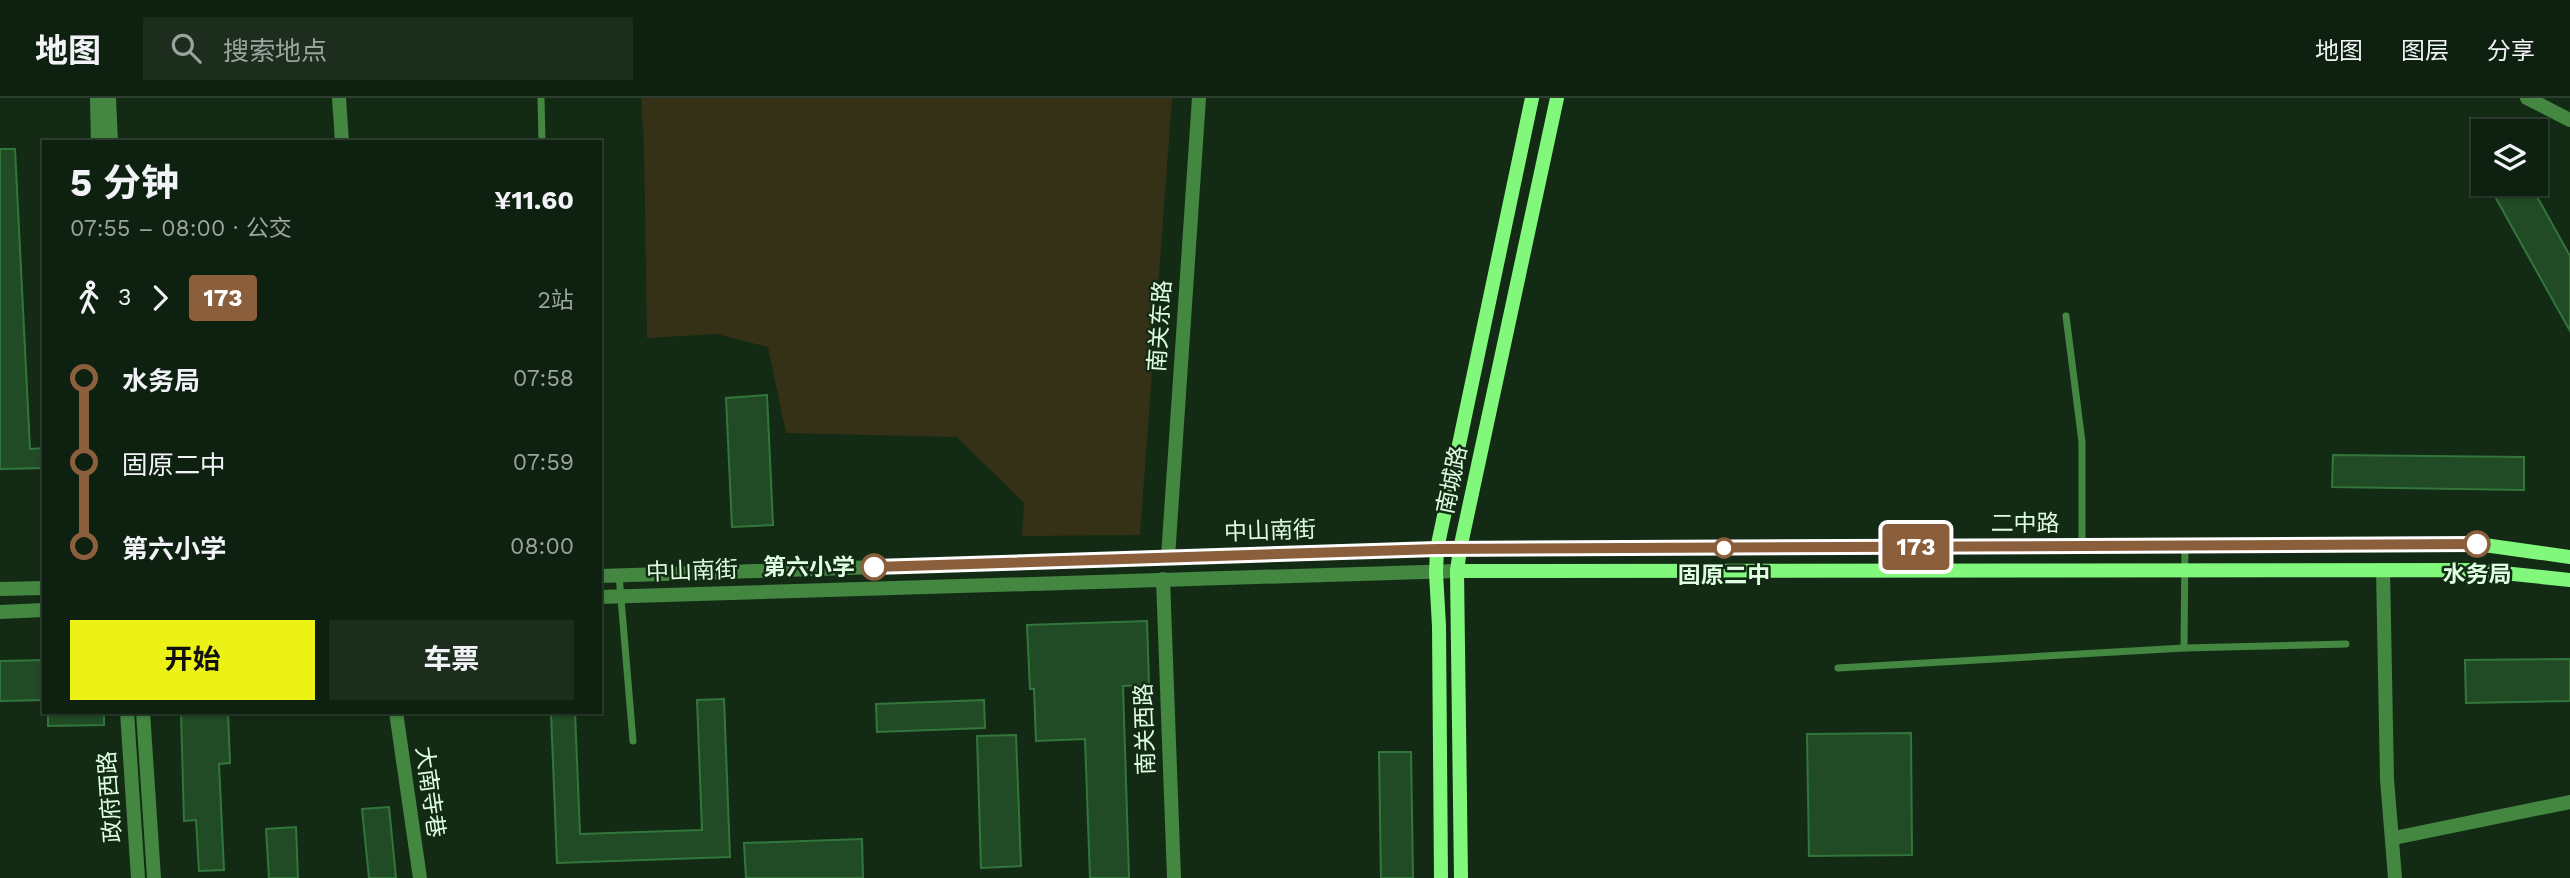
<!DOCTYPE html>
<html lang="zh">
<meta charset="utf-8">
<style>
body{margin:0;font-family:"Work Sans","Noto Sans SC",sans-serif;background:#1c2d1e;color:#f1f3f6;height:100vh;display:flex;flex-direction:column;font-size:26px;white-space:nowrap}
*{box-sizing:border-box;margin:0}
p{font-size:23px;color:#9ba39f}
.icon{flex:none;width:38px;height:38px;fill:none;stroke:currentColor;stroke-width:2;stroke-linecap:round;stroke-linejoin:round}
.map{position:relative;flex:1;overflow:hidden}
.details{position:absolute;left:42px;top:42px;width:560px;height:574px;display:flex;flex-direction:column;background:#0e2010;border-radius:0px;box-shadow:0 2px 5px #0004,0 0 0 2px #2e3e30}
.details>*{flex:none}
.badge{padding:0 14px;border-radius:5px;font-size:24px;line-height:46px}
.fabs{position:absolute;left:2471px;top:21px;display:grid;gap:14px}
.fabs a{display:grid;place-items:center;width:77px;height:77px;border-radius:0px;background:#0e2010;box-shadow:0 2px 5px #0004,0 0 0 2px #2e3e30;font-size:35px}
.map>.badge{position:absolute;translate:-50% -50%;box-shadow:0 0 0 4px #fff}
.legs{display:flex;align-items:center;gap:10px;height:77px;padding:0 28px;font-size:23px}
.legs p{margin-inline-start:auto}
.summary{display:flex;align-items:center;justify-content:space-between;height:119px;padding:0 28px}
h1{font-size:38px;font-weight:700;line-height:52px}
.cta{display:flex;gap:14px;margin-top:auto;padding:14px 28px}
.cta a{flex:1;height:80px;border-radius:0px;background:#edf216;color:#111;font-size:28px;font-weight:700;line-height:80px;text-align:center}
.cta a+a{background:#1c2d1e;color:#f1f3f6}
ul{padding:0 28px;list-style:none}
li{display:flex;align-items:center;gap:24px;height:84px;font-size:26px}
li i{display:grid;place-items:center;width:10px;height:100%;margin:0 9px;background:currentColor}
li i::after{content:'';width:18px;height:18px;margin:-9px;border:5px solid;border-radius:50%;background:#0e2010}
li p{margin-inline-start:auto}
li:first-child i{background:linear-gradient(#0000 50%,currentColor 0)}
li:last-child i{background:linear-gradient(currentColor 50%,#0000 0)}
header{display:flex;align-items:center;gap:42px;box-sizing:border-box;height:98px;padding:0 35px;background:#0e2010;border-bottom:2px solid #2e3e30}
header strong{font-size:33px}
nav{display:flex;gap:38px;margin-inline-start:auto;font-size:24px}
.search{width:490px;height:63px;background:#1c2d1e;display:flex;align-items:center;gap:18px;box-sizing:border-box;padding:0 24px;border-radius:0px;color:#9ba39f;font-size:26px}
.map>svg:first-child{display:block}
.green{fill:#353116}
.building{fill:#204b25;stroke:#33763c;stroke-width:2}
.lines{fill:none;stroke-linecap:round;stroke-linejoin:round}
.service{stroke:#438741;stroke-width:7}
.minor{stroke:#438741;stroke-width:14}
.tertiary{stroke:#438741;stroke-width:14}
.secondary{stroke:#81f87b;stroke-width:14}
.line-1-casing{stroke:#fff;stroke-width:16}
.line-1{stroke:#8b5e3c;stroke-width:10}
.stop-1-dot{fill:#fff;stroke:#8b5e3c;stroke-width:3.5}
.labels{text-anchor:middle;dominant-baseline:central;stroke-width:5;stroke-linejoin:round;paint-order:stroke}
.street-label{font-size:23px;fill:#dffde0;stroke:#132b15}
.stop-label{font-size:23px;font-weight:bold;fill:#dffde0;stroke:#132b15}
</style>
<header>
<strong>地图</strong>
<div class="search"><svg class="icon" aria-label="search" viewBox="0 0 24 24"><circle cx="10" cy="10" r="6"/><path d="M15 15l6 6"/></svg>搜索地点</div>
<nav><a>地图</a><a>图层</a><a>分享</a></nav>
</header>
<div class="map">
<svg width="2570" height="780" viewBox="0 0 2570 780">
<rect width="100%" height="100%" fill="#132b15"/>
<polygon class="green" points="641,0 1172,0 1140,437 1022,438 1024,405 957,339 786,335 768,249 717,236 647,240 644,47"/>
<g class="building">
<polygon points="0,51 15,51 30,351 44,350 44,370 0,371"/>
<polygon points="2488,86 2530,86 2570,158 2570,233"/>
<polygon points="767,297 773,427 732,429 726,300"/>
<polygon points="2333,357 2524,359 2524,392 2332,389"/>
<polygon points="1147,523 1149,587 1123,588 1129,780 1090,780 1085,641 1036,643 1034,591 1030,591 1027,527"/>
<polygon points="2570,561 2570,603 2466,605 2465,562"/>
<polygon points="44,562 44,602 0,603 0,563"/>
<polygon points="724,601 730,759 557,765 551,614 575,614 580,736 702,732 697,602"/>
<polygon points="984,602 985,630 877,634 876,606"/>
<polygon points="48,614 104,614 104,627 48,628"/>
<polygon points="181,614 228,614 230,665 219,666 224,772 199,773 196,722 184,723"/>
<polygon points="1911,635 1912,757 1809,758 1807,636"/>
<polygon points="1016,637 1021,768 981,770 977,638"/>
<polygon points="1379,654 1411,654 1413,780 1381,780"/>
<polygon points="389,709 396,780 369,780 362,711"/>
<polygon points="296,729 298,780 269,780 266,731"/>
<polygon points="862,741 863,780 746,780 744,745"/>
</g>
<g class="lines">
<g class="service">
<polyline points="541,0 542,44"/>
<polyline points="2066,218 2082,344 2082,448"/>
<polyline points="619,477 633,643"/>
<polyline points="2184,550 2185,448"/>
<polyline points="1838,570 2184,550 2346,546"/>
</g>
<g class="minor">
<polyline points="339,0 342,44"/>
<polyline points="2527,0 2570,22"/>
<polyline points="1168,459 1199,0"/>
<polyline points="2383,472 2387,681 2395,780"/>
<polyline points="1163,481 1174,780"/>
<polyline points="396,614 420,780"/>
<polyline points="2394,740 2570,704"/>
</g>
<g class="tertiary">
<polyline points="97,0 98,44"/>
<polyline points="109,0 111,44"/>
<polyline points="600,478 1437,451"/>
<polyline points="0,491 44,490"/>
<polyline points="600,499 1457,473"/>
<polyline points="0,514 44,512"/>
<polyline points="127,614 138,780"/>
<polyline points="143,614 154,780"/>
</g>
<g class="secondary">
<polyline points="1437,451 2477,446 2570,459"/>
<polyline points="1457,473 2474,472 2570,482"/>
<polyline points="1441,780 1439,528 1436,475 1437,451 1532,0"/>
<polyline points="1461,780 1457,473 1460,451 1557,0"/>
</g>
</g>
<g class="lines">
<defs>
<polyline id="line-1" points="874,469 1437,451 2477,446"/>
</defs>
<use href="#line-1" class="line-1-casing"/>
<use href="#line-1" class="line-1"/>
</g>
<g class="stop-1-dot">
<circle cx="2477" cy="446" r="12"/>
<circle cx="1724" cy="450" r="9"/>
<circle cx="874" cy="469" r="12"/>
</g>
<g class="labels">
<g class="street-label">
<text transform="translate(1160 228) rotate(-86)">南关东路</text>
<text transform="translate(1452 382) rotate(-78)">南城路</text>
<text x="2025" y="425">二中路</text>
<text transform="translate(1270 433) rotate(-2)">中山南街</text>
<text transform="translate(692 473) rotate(-2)">中山南街</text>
<text transform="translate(1145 631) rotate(-92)">南关西路</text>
<text transform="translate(430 694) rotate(82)">大南寺巷</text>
<text transform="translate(110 699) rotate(-94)">政府西路</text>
</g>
<g class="stop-label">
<text x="855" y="469" text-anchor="end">第六小学</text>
<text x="2477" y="476">水务局</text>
<text x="1724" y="477">固原二中</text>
</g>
</g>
</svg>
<div class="fabs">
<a><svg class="icon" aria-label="layers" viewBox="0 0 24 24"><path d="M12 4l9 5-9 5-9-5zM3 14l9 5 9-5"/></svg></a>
</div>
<b class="badge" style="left:1916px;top:449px;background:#8b5e3c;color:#fff">173</b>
<section class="details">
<div class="summary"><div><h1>5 分钟</h1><p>07:55 – 08:00 · 公交</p></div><b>¥11.60</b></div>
<div class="legs"><svg class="icon" aria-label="walk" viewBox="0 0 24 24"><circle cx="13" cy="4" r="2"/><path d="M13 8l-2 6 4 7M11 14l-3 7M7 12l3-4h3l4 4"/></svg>3<svg class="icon" aria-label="forward" viewBox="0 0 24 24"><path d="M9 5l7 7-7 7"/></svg><b class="badge" style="background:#8b5e3c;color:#fff">173</b><p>2站</p></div>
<ul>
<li><i style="color:#8b5e3c"></i><b>水务局</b><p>07:58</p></li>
<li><i style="color:#8b5e3c"></i><span>固原二中</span><p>07:59</p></li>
<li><i style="color:#8b5e3c"></i><b>第六小学</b><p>08:00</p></li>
</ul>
<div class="cta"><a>开始</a><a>车票</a></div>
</section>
</div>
